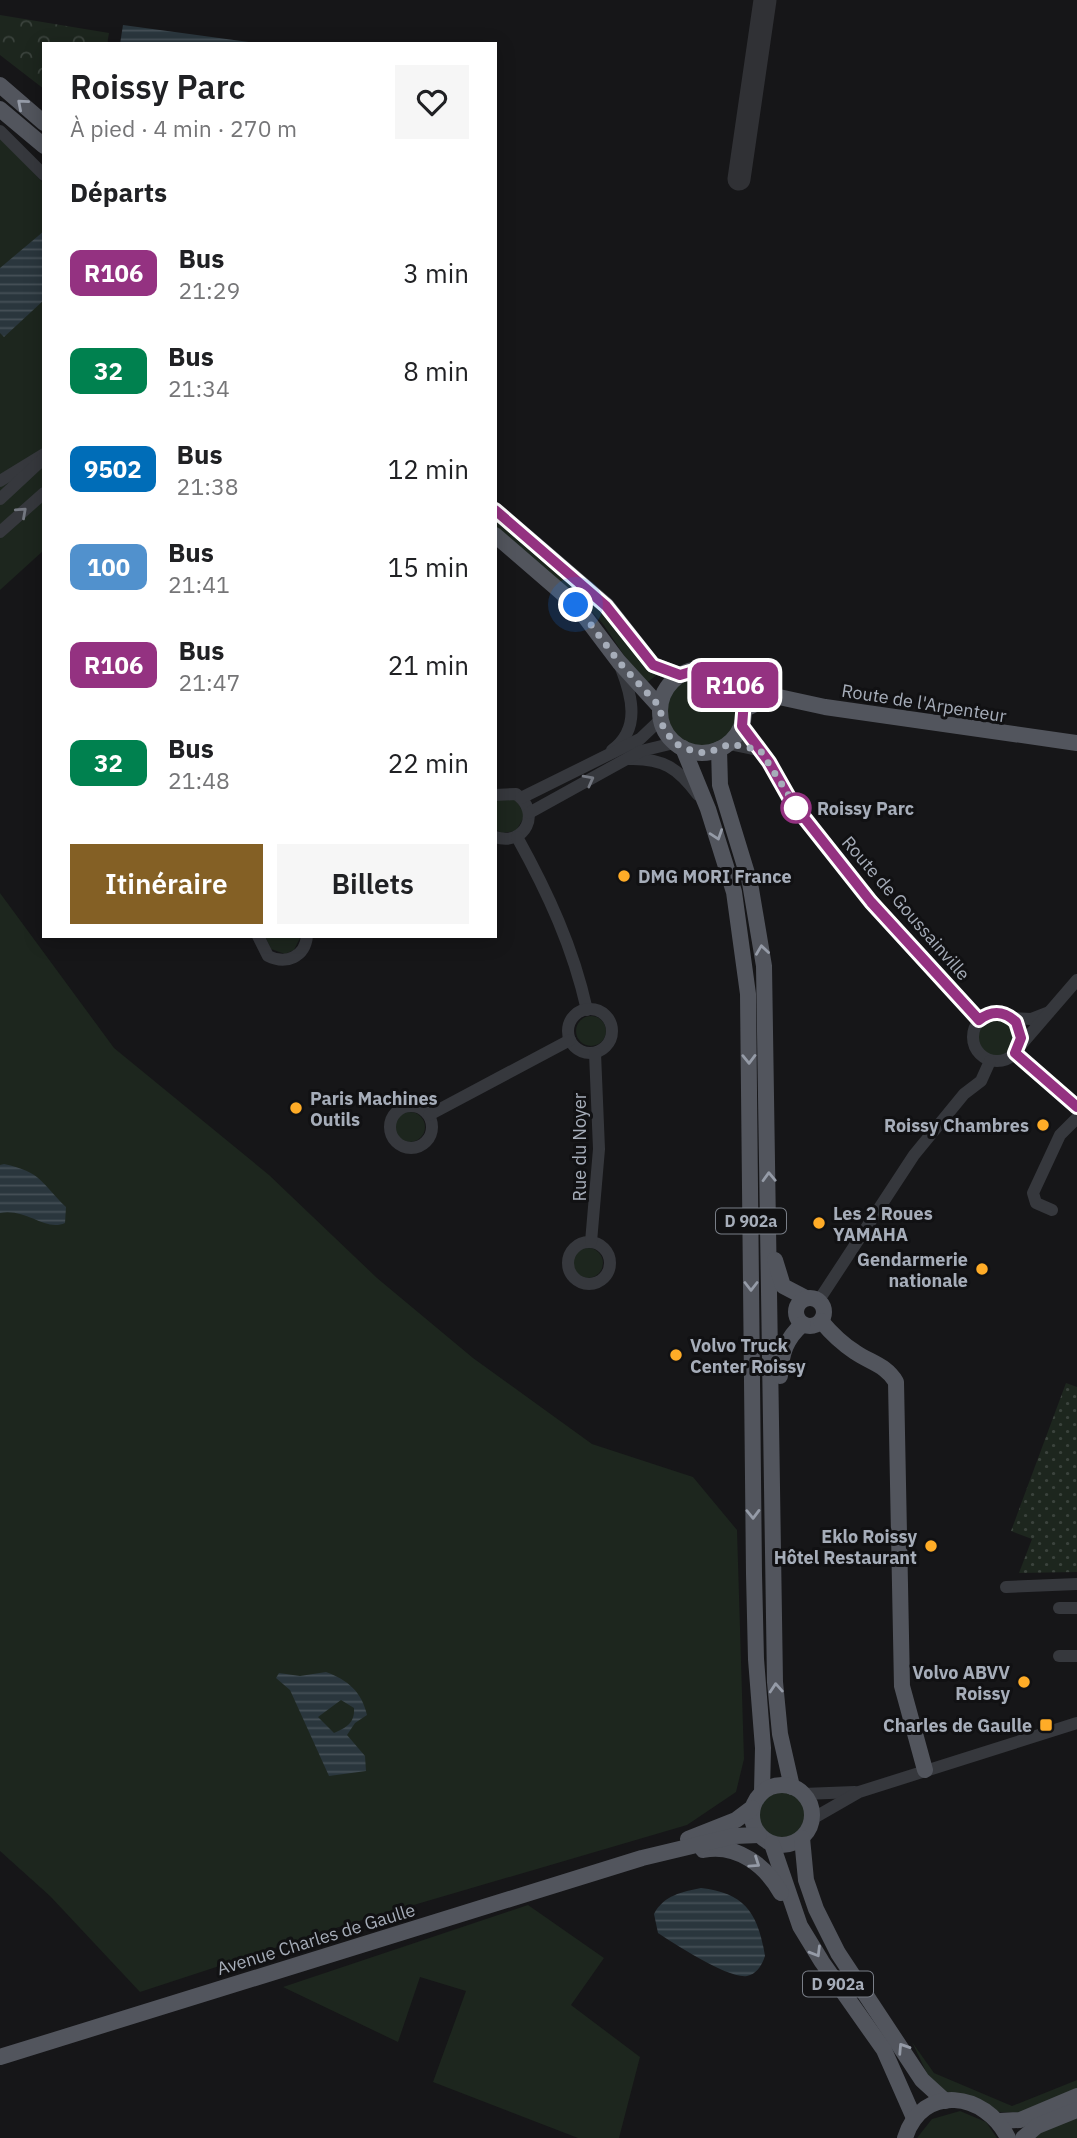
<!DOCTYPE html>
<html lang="fr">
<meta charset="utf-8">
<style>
body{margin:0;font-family:"IBM Plex Sans",sans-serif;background:#f6f6f6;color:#202124;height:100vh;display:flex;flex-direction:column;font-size:26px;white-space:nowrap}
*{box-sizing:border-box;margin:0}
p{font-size:23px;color:#757577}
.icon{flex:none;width:38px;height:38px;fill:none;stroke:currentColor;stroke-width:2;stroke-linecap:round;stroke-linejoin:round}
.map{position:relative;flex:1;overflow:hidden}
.panel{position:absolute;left:42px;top:42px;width:455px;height:896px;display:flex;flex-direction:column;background:#fff;border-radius:0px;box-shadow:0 4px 18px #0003}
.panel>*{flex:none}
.badge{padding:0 14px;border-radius:10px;font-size:24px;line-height:46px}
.you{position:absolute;width:35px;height:35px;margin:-18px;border:5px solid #fff;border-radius:50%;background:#1a73e8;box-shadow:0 0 0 10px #1a73e833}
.map>.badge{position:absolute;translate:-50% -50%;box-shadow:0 0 0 4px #fff}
h2{padding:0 28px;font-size:26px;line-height:63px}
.round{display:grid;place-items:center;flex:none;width:74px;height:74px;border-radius:0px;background:#f6f6f6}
.head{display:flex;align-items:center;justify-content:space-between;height:119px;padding:0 28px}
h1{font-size:33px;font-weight:600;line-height:52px}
.primary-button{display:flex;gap:14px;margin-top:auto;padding:14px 28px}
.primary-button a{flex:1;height:80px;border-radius:0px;background:#846025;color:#fff;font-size:28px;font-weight:600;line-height:80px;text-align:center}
.primary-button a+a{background:#f6f6f6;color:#202124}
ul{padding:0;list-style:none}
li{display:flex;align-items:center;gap:21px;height:98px;padding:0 28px}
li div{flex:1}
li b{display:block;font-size:26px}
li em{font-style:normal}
li .badge{min-width:77px;font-weight:700;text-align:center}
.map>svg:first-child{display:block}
.grass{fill:#1d261e}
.forest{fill:url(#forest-crowns)}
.garden{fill:url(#garden-dots)}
.water{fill:url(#water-rules);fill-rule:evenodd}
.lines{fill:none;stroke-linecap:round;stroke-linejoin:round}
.taxiway{stroke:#303135;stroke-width:23}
.minor{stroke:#36383d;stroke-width:12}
.major{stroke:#52555d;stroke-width:16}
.oneway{stroke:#959ba7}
.oneway2{stroke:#747881}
.line-casing{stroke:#fff;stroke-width:16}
.line{stroke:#943281;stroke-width:10}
.walk{stroke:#a6adb9;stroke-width:7;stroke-dasharray:0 12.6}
.stop-dot{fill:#fff;stroke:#943281;stroke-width:3.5}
.poi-dot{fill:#ffac27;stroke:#111113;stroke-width:2.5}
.labels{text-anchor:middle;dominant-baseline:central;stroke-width:6;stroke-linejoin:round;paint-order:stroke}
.shield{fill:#111113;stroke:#797e87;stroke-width:2}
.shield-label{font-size:16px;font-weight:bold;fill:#a6adb9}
.street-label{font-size:18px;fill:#a6adb9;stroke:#111113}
.stop-label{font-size:18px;font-weight:bold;fill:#a6adb9;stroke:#111113;text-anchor:start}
.poi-label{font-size:18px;font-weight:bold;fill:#a6adb9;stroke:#111113;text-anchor:end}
</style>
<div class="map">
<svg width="1077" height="2138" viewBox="0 0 1077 2138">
<defs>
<pattern id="forest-crowns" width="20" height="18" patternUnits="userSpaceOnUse" patternTransform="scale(1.75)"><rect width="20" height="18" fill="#1d261e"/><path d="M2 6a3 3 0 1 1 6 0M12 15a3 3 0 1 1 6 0" fill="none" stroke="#3b433d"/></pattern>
<pattern id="garden-dots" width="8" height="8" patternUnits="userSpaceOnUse" patternTransform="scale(1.75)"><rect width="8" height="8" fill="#1d261e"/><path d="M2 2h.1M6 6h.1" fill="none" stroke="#3b433d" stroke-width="1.8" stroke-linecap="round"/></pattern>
<pattern id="water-rules" width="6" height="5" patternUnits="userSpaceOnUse" patternTransform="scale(1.75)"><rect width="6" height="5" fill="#2a363d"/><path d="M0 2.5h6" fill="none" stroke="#465057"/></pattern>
</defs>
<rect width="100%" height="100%" fill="#161618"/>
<g class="grass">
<polygon points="0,137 44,184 44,550 0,590"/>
<polygon points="495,515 597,601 658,674 644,685 603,624 585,604 495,529"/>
<circle cx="703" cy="712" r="37"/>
<polygon points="499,800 516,800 525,815 516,831 502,833 495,829 495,803"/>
<polygon points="0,893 114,1048 269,1175 377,1278 473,1358 592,1444 693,1477 737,1530 744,1759 736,1792 687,1825 342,1926 140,1992 50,1896 0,1851"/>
<polygon points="265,936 301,936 294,950 285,954 271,949"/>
<circle cx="591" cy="1031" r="15"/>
<circle cx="997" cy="1037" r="19"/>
<circle cx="410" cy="1127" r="15"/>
<circle cx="588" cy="1263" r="15"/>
<circle cx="783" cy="1814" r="24"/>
<polygon points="528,1905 604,1958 571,2005 640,2057 619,2138 578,2138 433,2082 466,1991 420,1977 398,2042 283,1987"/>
<polygon points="912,2042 934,2073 1012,2106 1077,2080 1077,2090 1023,2113 999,2112 983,2101 940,2092 932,2084"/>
<polygon points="960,2111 986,2122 997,2138 917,2138 932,2119"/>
<polygon points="1077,2117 1077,2138 1034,2138 1042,2131"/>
</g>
<polygon class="forest" points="0,15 109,33 107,44 44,44 44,89 0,55"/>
<polygon class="garden" points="1066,1383 1077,1387 1077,1572 1019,1573 1032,1539 1011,1531"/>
<g class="water">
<polygon points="123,25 263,44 120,44"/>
<polygon points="44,231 44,300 4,337 0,333 0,268"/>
<path d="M4,1164C42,1172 41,1183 66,1207L65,1223C45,1232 27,1208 0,1213V1165Z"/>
<path d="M326,1672C348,1680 362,1692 367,1715L355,1723L347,1735L365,1756L366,1771L329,1776L290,1690L276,1678L279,1673L300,1676ZM341,1700L354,1708C355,1723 346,1728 334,1733L318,1717Z"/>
<path d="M701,1888C745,1893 758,1913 765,1956C762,1965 757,1974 747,1976C728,1979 675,1944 658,1933L654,1914C664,1895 682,1892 701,1888Z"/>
</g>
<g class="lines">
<polyline class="taxiway" points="739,179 765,0"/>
<g class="minor">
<polyline points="0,131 44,175"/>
<polyline points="0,481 44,454"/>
<polyline points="0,499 44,458"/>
<polyline points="0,532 44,493"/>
<polyline points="742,726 770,762 791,801 858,887 979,1020"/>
<polyline points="730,744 759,750"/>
<path d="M612,750C641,729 632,696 621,668"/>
<path d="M629,759C663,758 678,768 698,795"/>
<path d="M495,795L516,794C542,812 525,847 495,837"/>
<polyline points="521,798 640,739 660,720"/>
<polyline points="529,813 641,751 674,743"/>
<path d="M517,837C548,893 573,947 587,1010"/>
<path d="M258,936L268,956C286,965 305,957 307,936"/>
<circle cx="590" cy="1031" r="22"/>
<circle cx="997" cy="1037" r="24"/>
<polyline points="1011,1018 1031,1019 1049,1012"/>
<polyline points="1020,1046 1077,980"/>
<polyline points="1015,1053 1077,1107"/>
<circle cx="411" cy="1127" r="21"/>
<polyline points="429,1115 570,1040"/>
<polyline points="1052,1210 1036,1203 1033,1193 1060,1135 1077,1118"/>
<circle cx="589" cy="1263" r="21"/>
<polyline points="591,1242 599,1149 595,1053"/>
<polyline points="819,1300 914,1155 964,1094 981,1081 990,1061"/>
<polyline points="1006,1587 1077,1584"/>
<polyline points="1059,1608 1077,1608"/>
<polyline points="1059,1656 1077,1656"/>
<polyline points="803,1794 855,1792"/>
<polyline points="812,1819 859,1792 1077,1723"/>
</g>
<g class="major">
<polyline points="0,85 44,123"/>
<polyline points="0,109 44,146"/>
<polyline points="495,510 606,605 653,665 679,675"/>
<polyline points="495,535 576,605 619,662 660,707"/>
<circle cx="702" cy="711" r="42"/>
<polyline points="745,709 765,699 779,697 825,707 1077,743"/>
<polyline points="683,748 708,809 734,892 748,994 754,1574 756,1659 763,1748 762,1792"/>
<polyline points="719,749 720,785 750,883 764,966 775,1682 780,1734 792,1787"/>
<polyline points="775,1260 783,1286 806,1298"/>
<circle cx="810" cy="1312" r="14"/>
<path d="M821,1321C831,1333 841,1343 855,1352C871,1363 886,1365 896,1382L902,1686L925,1770"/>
<path d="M780,1376C781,1354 786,1338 803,1324"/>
<circle cx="782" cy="1815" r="30"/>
<polyline points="802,1838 806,1880 816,1909 838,1953 922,2080 945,2101"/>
<polyline points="688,1839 736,1820 752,1808"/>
<polyline points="772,1844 800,1926 822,1962 884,2050 914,2118"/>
<path d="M703,1850C737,1843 766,1866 781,1893"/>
<polyline points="0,2057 642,1858 734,1836 759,1835"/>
<polyline points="999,2121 1020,2120 1077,2096"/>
<path d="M905,2138C922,2083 986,2092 1008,2138"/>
<polyline points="1023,2138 1037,2126 1077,2110"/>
</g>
</g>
<defs><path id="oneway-chevron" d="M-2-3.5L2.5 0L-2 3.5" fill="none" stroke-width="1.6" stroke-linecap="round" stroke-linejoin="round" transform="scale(1.75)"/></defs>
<g class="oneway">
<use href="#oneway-chevron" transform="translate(22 104) rotate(-139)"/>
<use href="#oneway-chevron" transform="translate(717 835) rotate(71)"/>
<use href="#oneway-chevron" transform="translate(762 950) rotate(-98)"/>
<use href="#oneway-chevron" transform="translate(749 1059) rotate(89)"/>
<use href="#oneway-chevron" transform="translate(769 1177) rotate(-92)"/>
<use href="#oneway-chevron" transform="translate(751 1286) rotate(90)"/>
<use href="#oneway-chevron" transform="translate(753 1514) rotate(89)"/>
<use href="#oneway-chevron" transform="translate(776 1688) rotate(-94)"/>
<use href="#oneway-chevron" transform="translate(755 1863) rotate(34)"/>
<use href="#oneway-chevron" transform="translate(816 1952) rotate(59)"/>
<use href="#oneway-chevron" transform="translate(903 2048) rotate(-123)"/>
</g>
<g class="oneway2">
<use href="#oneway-chevron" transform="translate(22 512) rotate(-42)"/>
<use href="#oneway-chevron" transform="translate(589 780) rotate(-28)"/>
</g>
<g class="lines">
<defs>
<path id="line" d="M495,510L606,606L653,665L680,675L704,668L721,673L733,682L744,701L742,726L769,762L791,801L871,902L979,1020C992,1010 1004,1011 1016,1022L1021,1038L1015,1053L1077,1107"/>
</defs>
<use href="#line" class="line-casing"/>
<use href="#line" class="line"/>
<polyline class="walk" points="576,605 619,662 660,707 663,727 674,743 695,752 707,753 730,744 760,750 800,813 796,808"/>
</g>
<circle class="stop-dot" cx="796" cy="808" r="14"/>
<g class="poi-dot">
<circle cx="624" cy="876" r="7"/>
<circle cx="296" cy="1108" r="7"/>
<circle cx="1043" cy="1125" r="7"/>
<circle cx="819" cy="1223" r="7"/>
<circle cx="982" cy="1269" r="7"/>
<circle cx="676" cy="1355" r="7"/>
<circle cx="931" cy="1546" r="7"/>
<circle cx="1024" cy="1682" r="7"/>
<rect x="1039" y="1718" width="14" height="14" rx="3.5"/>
</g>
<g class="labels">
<g class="shield">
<rect x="716" y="1208.5" width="70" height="25" rx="5"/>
<rect x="803" y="1971.5" width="70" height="25" rx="5"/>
</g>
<g class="shield-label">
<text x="751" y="1221">D 902a</text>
<text x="838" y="1984">D 902a</text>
</g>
<g class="street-label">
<text transform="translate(924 703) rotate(9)">Route de l'Arpenteur</text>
<text transform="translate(906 908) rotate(49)">Route de Goussainville</text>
<text transform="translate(579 1147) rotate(-90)">Rue du Noyer</text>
<text transform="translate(316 1939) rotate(-17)">Avenue Charles de Gaulle</text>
</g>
<g class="stop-label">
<text x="817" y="808">Roissy Parc</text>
</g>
<g class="poi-label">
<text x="638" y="876" text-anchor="start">DMG MORI France</text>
<text x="310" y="1098" text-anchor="start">Paris Machines<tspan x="310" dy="21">Outils</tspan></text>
<text x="1029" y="1125">Roissy Chambres</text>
<text x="833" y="1213" text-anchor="start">Les 2 Roues<tspan x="833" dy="21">YAMAHA</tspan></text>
<text x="968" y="1259">Gendarmerie<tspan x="968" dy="21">nationale</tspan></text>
<text x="690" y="1345" text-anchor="start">Volvo Truck<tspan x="690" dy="21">Center Roissy</tspan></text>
<text x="917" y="1536">Eklo Roissy<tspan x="917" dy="21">Hôtel Restaurant</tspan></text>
<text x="1010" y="1672">Volvo ABVV<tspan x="1010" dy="21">Roissy</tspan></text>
<text x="1032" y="1725">Charles de Gaulle</text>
</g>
</g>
</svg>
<div class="you" style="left:576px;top:605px"></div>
<b class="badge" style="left:735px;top:685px;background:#943281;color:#fff">R106</b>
<section class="panel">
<div class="head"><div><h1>Roissy Parc</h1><p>À pied · 4 min · 270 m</p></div><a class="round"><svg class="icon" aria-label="heart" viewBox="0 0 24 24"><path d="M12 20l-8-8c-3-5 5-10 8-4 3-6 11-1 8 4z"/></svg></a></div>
<h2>Départs</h2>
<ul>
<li><span class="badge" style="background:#943281;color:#fff">R106</span><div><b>Bus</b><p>21:29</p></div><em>3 min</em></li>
<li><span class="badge" style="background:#00814f;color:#fff">32</span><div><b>Bus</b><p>21:34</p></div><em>8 min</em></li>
<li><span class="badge" style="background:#006db8;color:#fff">9502</span><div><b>Bus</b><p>21:38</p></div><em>12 min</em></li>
<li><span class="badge" style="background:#5191cd;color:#fff">100</span><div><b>Bus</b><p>21:41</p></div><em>15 min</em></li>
<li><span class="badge" style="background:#943281;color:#fff">R106</span><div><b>Bus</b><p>21:47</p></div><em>21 min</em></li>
<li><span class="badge" style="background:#00814f;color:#fff">32</span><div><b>Bus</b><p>21:48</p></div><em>22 min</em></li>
</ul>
<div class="primary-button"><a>Itinéraire</a><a>Billets</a></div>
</section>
</div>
